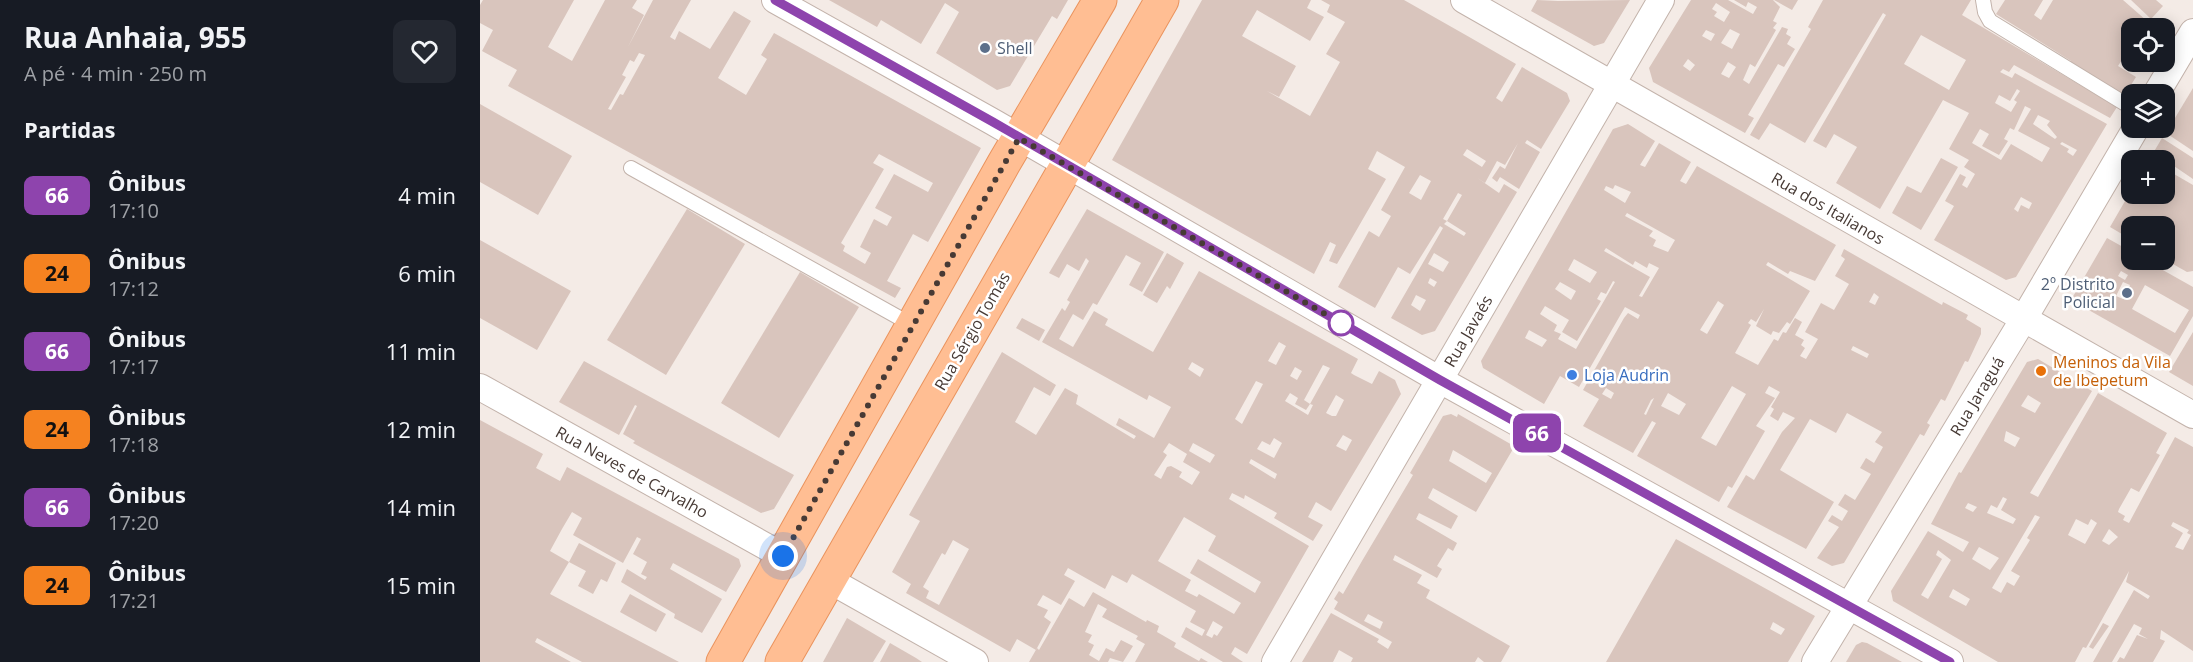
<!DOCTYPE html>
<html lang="pt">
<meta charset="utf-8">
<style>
body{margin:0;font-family:"Open Sans",sans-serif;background:#242831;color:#f1f3f6;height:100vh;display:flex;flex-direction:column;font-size:22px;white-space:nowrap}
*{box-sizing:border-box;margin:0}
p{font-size:20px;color:#9ea1a6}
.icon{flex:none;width:33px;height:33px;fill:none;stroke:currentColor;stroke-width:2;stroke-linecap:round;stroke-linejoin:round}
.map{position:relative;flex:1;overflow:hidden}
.panel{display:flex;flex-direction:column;background:#171b24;width:480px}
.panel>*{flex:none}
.badge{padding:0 12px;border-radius:9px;font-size:21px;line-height:39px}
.controls{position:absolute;left:1641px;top:18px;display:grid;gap:12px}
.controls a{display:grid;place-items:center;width:54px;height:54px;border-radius:12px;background:#171b24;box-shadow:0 3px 15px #0003;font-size:30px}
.you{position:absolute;width:30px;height:30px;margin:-15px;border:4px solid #fff;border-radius:50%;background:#1a73e8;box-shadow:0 0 0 9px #1a73e833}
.map>.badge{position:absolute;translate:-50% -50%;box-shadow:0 0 0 3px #fff}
h2{padding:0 24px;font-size:22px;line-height:54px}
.round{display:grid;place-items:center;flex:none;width:63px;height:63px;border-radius:12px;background:#242831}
.head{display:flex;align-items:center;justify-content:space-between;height:102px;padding:0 24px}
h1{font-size:28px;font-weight:700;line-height:45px}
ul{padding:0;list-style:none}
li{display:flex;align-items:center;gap:18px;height:78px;padding:0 24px}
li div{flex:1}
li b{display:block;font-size:22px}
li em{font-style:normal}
li .badge{min-width:66px;font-weight:700;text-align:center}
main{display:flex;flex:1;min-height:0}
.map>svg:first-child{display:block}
.building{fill:#d9c5bd;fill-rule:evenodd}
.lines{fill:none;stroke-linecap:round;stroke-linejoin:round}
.lane-casing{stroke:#c3b3ab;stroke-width:16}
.street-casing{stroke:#c3b3ab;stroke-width:28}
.primary-casing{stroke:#ea935d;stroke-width:35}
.lane{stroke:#fff;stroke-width:14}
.street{stroke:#fff;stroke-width:26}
.primary{stroke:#ffbe93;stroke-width:33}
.line-casing{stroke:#fff;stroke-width:14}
.line{stroke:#8e44ad;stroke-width:9}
.walk{stroke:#473a35;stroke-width:6;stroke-dasharray:0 10.8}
.service-dot{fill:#5c6f8a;stroke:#fff;stroke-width:2}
.stop-dot{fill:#fff;stroke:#8e44ad;stroke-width:3}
.food-dot{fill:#e8710a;stroke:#fff;stroke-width:2}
.shop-dot{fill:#3f7fe0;stroke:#fff;stroke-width:2}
.labels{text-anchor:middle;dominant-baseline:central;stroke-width:5;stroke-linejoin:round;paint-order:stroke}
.service-label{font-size:16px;fill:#4e5e75;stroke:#fff;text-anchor:start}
.street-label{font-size:16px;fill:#473a35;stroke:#fff}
.food-label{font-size:16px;fill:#c56008;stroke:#fff;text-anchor:start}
.shop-label{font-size:16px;fill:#366cbe;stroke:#fff;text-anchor:start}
</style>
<main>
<section class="panel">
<div class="head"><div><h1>Rua Anhaia, 955</h1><p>A pé · 4 min · 250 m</p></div><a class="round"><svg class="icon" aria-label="heart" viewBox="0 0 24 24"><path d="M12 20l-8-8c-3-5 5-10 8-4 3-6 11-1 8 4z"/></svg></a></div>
<h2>Partidas</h2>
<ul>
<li><span class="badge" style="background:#8e44ad;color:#fff">66</span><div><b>Ônibus</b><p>17:10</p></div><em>4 min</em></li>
<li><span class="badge" style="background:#f58220;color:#111">24</span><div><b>Ônibus</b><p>17:12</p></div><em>6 min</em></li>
<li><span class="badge" style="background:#8e44ad;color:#fff">66</span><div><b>Ônibus</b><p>17:17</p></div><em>11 min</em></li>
<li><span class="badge" style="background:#f58220;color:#111">24</span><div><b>Ônibus</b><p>17:18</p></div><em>12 min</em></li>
<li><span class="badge" style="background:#8e44ad;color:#fff">66</span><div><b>Ônibus</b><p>17:20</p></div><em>14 min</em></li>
<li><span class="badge" style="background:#f58220;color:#111">24</span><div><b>Ônibus</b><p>17:21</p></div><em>15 min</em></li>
</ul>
</section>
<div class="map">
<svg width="1713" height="662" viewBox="0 0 1713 662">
<rect width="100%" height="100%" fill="#f4ebe6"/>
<g class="building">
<path d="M3,0H94L68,47L92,61L125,0H157L152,8L164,15L148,47L173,0H211L190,37L195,40L199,31L230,49L254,11L271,21L238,78L266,95L287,59L281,55L294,33L501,148L448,242L433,234L407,281L421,288L415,298L28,86L37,70L2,51L13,30L0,23V5ZM159,53L165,55L143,95L140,94L131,110L128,109L146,77L142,75L150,60L154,62ZM399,154L453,183L448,192L414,174L395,208L412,217L407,226L394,219L380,247L391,253L385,264L363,251L365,246L361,243L404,169L393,163Z"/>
<polygon points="349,0 588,0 577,19 572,16 530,86 517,90 456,53 479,12 465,3 441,44 401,20 397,27"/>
<path d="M722,0H831L827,8L844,17L830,41L777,10L762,36L816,66L799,97L787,91L830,116L860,62L846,54L865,22L847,12L850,5L841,0H924L991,38L1036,64L1016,98L1022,102L1042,67L1087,93L1090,101L1061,149L1047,140L1045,143L1060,152L1039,189L1020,177L1017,182L1012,178L1020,166L1025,169L1038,143L1025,165L1017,161L1005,183L996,177L1019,193L1024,184L1037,192L955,331L942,335L911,318L963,228L960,226L930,274L918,267L895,308L858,287L889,231L899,237L911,216L901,210L925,167L897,151L888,169L906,179L857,264L849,261L856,245L850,242L834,274L632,160ZM987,149L1006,161L1002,167L983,155ZM940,175L951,181L941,200L929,193ZM978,193L982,195L967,221L986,233L984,236L964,224L967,221L963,219ZM954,253L969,262L963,272L948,264ZM950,278L957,282L954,287L948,283ZM936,295L946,300L940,311L931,305Z"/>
<polygon points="1057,0 1078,1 1150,0 1124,43 1114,46 1051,11"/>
<path d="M1211,0H1248L1273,14L1277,7L1268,2L1266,7L1254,0H1293L1300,7L1293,21L1297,23L1293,28L1296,30L1275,67L1270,64L1263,80L1269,84L1302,27L1308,29L1306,34L1311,37L1307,44L1315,49L1304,67L1298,64L1268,115L1274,118L1265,133L1173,82L1169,68ZM1236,3L1250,12L1244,22L1234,16L1237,12L1232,9ZM1250,29L1260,34L1252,49L1241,43ZM1226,30L1235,34L1231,41L1222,36ZM1208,59L1215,65L1210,71L1203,66ZM1248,62L1256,67L1249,78L1241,74Z"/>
<polygon points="1294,0 1318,0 1312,10"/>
<path d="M1343,0H1491L1482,15L1637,107L1630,118L1534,65L1529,72L1523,69L1520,72L1532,78L1535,73L1627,124L1536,277L1526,280L1454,240L1474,206L1465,201L1480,174L1486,177L1482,185L1487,188L1495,174L1484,167L1489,160L1469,149L1489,113L1463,100L1400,209L1356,183L1377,147L1354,134L1346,148L1333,141L1406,15L1403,13L1325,143L1290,123L1279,140L1270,135L1331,29L1328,27ZM1441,35L1486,60L1469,90L1424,64ZM1537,89L1540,91L1534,100L1537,102L1531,112L1515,103L1519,95L1530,101ZM1545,106L1551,109L1538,131L1570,148L1562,162L1531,144L1521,160L1492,143L1500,129L1509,134L1502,146L1519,155L1528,141L1524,139L1530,128L1534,130ZM1558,115L1570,121L1567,125L1577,137L1575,139L1553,124ZM1582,142L1597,150L1593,156L1587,152L1589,149L1580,144ZM1541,197L1552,203L1549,209L1541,205L1538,212L1534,209Z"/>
<polygon points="1525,0 1563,0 1554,15 1561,20 1573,0 1643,0 1675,28 1652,28 1652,44 1638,66 1656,77 1644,96 1590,64 1591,61 1516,14"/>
<polygon points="1651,0 1676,0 1683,6 1671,19"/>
<polygon points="1713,88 1713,151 1686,133"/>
<polygon points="0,104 92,156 58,215 0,182"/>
<path d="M1148,124L1175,141L1160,165L1165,167L1179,143L1211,162L1200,181L1206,184L1217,166L1356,245L1335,281L1310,271L1308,274L1288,262L1286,265L1330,291L1310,324L1307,322L1299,333L1293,331L1291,335L1276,326L1284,309L1276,322L1271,319L1268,323L1271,325L1255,353L1278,365L1294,339L1298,341L1303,332L1306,333L1315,318L1322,322L1315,335L1324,340L1321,345L1325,348L1320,356L1326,359L1338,339L1325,332L1341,303L1354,310L1369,284L1355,276L1365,259L1361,256L1364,249L1462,305L1463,302L1488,315L1486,319L1501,328V334L1488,362L1485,361L1465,401L1461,399L1447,423L1450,425L1444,436L1440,434L1364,563L1352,566L1337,558L1359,527L1348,521L1352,515L1362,521L1368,511L1358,505L1365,494L1375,500L1391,474L1380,468L1386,458L1394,463L1403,447L1395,442L1402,432L1367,413L1356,433L1330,419L1300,470L1354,502L1326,549L1247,507L1266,475L1274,480L1302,432L1315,418L1303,412L1298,421L1290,416L1294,409L1291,407L1300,392L1289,386L1285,393L1295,398L1276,426L1285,431L1252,488L1248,486L1239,502L1157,456L1176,423L1172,421L1153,453L1103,426L1119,399L1103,390L1144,318L1148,313L1158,319L1160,315L1145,307L1099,387L1080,376L1064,404L1003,368L1001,361L1133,129ZM1135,185L1151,192L1145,203L1124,190L1126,186L1133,189ZM1147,213L1195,240L1188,252L1173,246L1176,240L1169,236L1173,231L1145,216ZM1126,248L1153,265L1155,261L1167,268L1169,263L1179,268L1162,297L1159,296L1170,277L1124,251ZM1094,259L1117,272L1110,283L1088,270ZM1133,281L1135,282L1096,349L1078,339L1081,334L1074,331L1077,325L1060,314L1065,306L1089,320L1082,332L1097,341L1121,301L1117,299L1121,292L1126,294ZM1080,282L1096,291L1091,300L1075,289ZM1394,293L1399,297L1395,305L1389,302ZM1238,301L1244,305L1227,334L1220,330ZM1049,330L1067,340L1062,347L1045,338ZM1373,346L1389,354L1387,358L1371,350ZM1252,386L1266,394L1236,446L1221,438ZM1126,388L1134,393L1131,399L1122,394ZM1188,393L1206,404L1199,415L1181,406ZM1174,398L1166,415L1164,414L1171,400Z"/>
<polygon points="1682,138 1713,158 1713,179 1691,164 1687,170 1713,185 1713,271 1707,272 1684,259 1684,226 1652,226 1652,240 1630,227 1652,189 1652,194 1684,194 1687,188 1684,187 1684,160 1669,160"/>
<polygon points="1461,158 1478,167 1441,230 1412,213 1427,186 1441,193"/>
<polygon points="207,209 265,244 186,375 127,340"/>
<path d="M607,209L684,252L662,292L649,285L661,263L646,255L617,305L613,303L603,320L593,314L579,339L593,347L614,311L628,319L625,325L673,352L719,271L878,359L871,373L874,375L892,384L899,371L915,380L921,394L851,511L836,502L828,517L843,525L833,541L794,518L797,513L765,495L764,499L752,493L749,499L829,546L767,654L755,647L751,654L763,662H743L701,637L706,627L722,636L725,630L710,622L716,611L652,574L647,583L632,575L625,589L588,568L584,575L595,581L581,605L563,595L557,605L568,610L564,617L571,622L556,650L537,639L530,652L426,593L431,584L412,572L440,521L429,515L522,352L576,385L570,396L554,387L535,422L556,435L585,388L598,395L596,404L654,439L656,436L636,425L639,418L674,438L691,407L669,395L667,400L562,342L582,308L585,311L590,302L587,300L609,261L606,258L599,271L587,264L579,278L569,273ZM799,342L806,346L796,365L788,361ZM712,362L724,369L720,377L708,369ZM843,365L850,368L830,404L833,405L828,415L805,401L810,393L818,398L815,404L826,410L830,404L824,400ZM815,367L822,371L817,380L810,376ZM776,381L783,384L762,424L755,419ZM856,395L864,400L856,416H852L846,413ZM863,435L872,440L866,451L856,446ZM794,438L802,443L794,458L777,449L782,441L790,445ZM689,443L707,454L703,462L720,472L712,485L699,477L702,472L691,466L687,467L681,479L674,475L687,455L683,452ZM713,443L735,455L730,463L709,451ZM771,459L797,474L795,479L769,463ZM704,517L736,536L728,551L781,582L775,593L718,559L710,573L761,603L754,614L719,594L717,597L705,591L711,580L678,561ZM473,540L489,549L459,605L446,598L449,591L443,587L462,553L465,555ZM733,621L743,627L737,636L734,634L732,638L726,635Z"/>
<path d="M1627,238L1652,252V260H1665L1713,287V316L1690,356L1591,300ZM1641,271L1648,275L1645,280L1638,276ZM1643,282L1650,285L1643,299L1636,296ZM1665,285L1709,310L1695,333L1652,309Z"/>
<polygon points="0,240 91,291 57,350 0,318"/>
<polygon points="687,253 704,263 690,289 687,286 677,303 663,295"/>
<polygon points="320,272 379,307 299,438 241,403"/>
<polygon points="542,318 565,330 559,341 536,328"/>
<polygon points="1713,332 1713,386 1689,372"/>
<path d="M1558,359L1612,391L1550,493L1558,497L1618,393L1687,433L1676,453L1680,455L1659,492L1651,488L1639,509L1638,512L1645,516L1643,520L1649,523L1695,437L1713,447V651L1681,630L1680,639L1685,641L1673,662H1637L1640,657L1644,659L1657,635L1668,639L1659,634L1662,628L1654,624L1632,662H1613L1654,590L1668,599L1670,596L1646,582L1649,571L1606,648L1603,647L1595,662H1518L1413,601L1411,591L1448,531L1483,552L1489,542L1451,524L1479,472L1481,473L1547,362ZM1548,395L1561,403L1555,413L1541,406ZM1526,431L1540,438L1535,447L1524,441ZM1523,497L1527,499L1521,510L1536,519L1533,524L1507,513L1511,505L1517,508ZM1488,503L1497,507L1493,512L1485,508ZM1555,515L1560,517L1547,538L1550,540L1531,571L1540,576L1534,586L1527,582L1521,593L1512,588ZM1596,519L1608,525L1611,519L1617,523L1605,544L1588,535ZM1693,522L1709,530L1707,533L1711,535L1703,550L1695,547L1703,533L1691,526ZM1629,529L1638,537L1629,545L1622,541ZM1499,547L1519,558L1510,570L1492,559ZM1458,550L1471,560L1448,599L1441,595L1462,559L1456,555ZM1473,589L1490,599L1486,606L1469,597Z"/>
<polygon points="104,361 314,475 294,509 281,513 153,443 155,441 143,434 157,406 155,405 139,435 79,402"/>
<path d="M971,414L977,417L978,414L1034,446L1033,449L996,512L953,488L948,498L978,516L971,529L939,513L936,519L977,543L973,551L968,548L957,566L962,569L957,578L915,555L913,560L942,575L937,583L950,590L946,598L1030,646L1021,662H1004L998,657L995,662H871L873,658L859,650L853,662H822L851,613L899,639L897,642L908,649L912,642L854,609L858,602L854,599L859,591L863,594L882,561L933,475L930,473L963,416ZM973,450L1012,473L1006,483L969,461ZM888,614L903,622L900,629L884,621Z"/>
<polygon points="0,420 63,454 56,468 80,481 87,467 259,559 261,566 246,592 193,563 190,569 242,599 222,633 194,618 195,614 141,582 147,569 165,580 167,577 161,574 167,562 153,554 161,539 157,537 143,563 93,535 102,518 92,512 82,529 70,551 89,562 70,594 199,662 102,662 57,638 55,642 91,662 0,662"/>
<path d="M1196,539L1335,616L1308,662H1126ZM1293,622L1305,629L1301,635L1290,629Z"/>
<polygon points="99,543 136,563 127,582 121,579 113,594 98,586 106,571 89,562"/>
<polygon points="613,592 666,622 667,620 679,626 677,632 696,643 694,647 719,661 721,658 728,662 655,662 665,644 656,639 658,636 622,617 627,609 618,604 605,632 612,635 608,642 614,645 609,655 619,661 626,648 634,652 641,640 653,646 643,662 630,658 628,662 549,662 557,648 559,650 589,598 604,607"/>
<polygon points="150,594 186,614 176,632 140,612"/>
<polygon points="367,618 406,641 393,662 343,662"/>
<polygon points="1623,623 1629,626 1613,649 1609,647"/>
<polygon points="1382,642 1387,643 1422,662 1366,662 1376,645"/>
<polygon points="410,643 436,658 442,662 400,662"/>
</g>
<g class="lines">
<defs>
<g id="lane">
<polyline points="1503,0 1505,12 1510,21 1652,108"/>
<polyline points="151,168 434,326"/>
</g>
<g id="street">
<polyline points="295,0 513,122 960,380 1470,662"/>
<polyline points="984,0 1713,415"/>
<polyline points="1676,94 1713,32"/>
<polyline points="0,387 303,556"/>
<polyline points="349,580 495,662"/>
<polyline points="795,662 1181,0"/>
<polyline points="1335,662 1543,320 1656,128"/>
</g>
<g id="primary">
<polyline points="243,662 524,163 620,0"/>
<polyline points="302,662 682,0"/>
</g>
</defs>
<use href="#lane" class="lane-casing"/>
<use href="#street" class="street-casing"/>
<use href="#primary" class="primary-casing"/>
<use href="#lane" class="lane"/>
<use href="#street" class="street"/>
<use href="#primary" class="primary"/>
</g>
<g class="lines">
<defs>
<polyline id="line" points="295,0 513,122 960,380 1470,662"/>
</defs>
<use href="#line" class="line-casing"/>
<use href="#line" class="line"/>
<polyline class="walk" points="303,556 539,138 861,323"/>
</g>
<g class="service-dot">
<circle cx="505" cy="48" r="6"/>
<circle cx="1647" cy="293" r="6"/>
</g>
<circle class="stop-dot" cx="861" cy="323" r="12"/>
<circle class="food-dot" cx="1561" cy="371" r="6"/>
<circle class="shop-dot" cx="1092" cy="375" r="6"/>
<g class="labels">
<g class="service-label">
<text x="517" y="48">Shell</text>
<text x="1635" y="284" text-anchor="end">2º Distrito<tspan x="1635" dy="18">Policial</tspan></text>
</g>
<g class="street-label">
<text transform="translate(1348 208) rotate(30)">Rua dos Italianos</text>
<text transform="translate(492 331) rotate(-60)">Rua Sérgio Tomás</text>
<text transform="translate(988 331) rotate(-60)">Rua Javaés</text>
<text transform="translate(1497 396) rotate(-59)">Rua Jaraguá</text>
<text transform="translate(152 472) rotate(29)">Rua Neves de Carvalho</text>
</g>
<g class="food-label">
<text x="1573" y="362">Meninos da Vila<tspan x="1573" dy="18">de Ibepetum</tspan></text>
</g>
<g class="shop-label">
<text x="1104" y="375">Loja Audrin</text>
</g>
</g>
</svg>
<div class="controls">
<a><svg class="icon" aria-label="locate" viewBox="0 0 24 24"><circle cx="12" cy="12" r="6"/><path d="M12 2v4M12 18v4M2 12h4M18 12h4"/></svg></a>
<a><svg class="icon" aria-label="layers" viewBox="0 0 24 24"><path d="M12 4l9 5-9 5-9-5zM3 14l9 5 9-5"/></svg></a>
<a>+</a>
<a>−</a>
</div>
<div class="you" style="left:303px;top:556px"></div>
<b class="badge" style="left:1057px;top:433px;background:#8e44ad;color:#fff">66</b>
</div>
</main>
